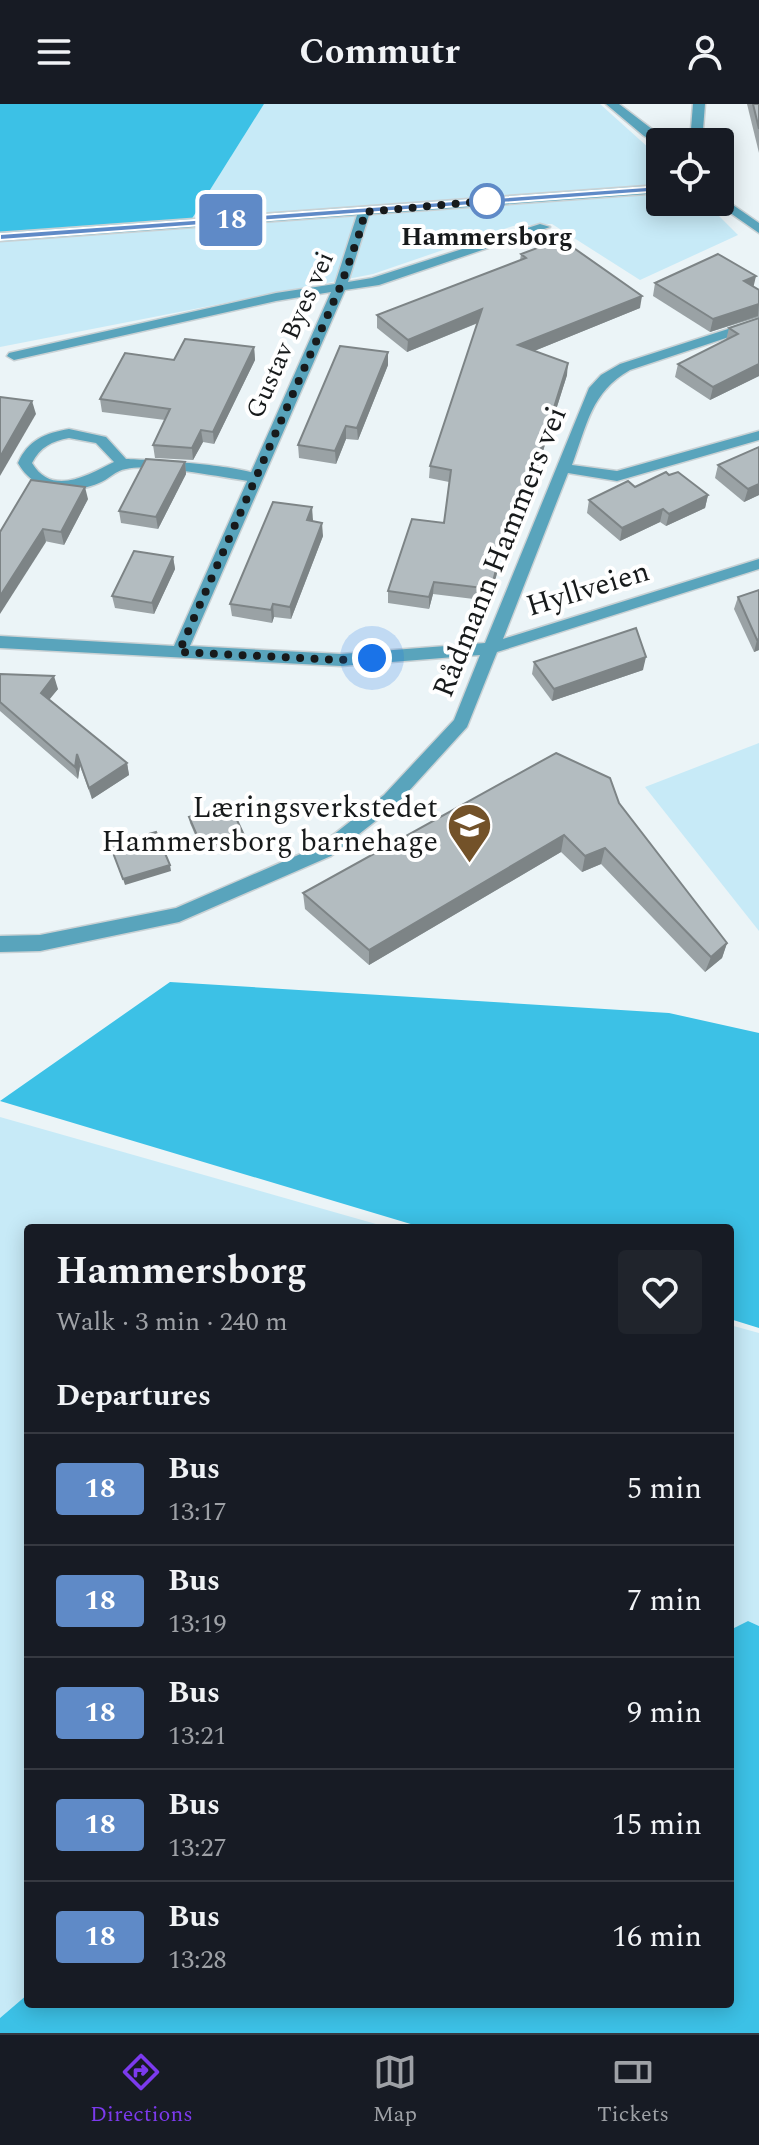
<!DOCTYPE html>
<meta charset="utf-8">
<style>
body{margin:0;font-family:Spectral,serif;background:#20242c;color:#f1f3f6;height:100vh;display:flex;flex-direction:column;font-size:30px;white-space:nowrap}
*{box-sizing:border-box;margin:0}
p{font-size:26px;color:#9ea1a6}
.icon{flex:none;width:44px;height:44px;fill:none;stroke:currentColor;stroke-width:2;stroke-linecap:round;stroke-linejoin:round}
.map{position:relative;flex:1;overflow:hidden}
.sheet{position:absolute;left:24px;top:1120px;width:710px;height:784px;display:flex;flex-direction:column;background:#171b24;border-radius:8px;box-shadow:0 4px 20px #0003}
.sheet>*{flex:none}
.badge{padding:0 16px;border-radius:6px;font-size:28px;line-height:52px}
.tools{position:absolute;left:646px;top:24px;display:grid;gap:16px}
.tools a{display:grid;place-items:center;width:88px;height:88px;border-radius:8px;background:#171b24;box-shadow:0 4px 20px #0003;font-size:40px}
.you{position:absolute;width:40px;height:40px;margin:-20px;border:6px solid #fff;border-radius:50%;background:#1a73e8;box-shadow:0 0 0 12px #1a73e833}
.map>.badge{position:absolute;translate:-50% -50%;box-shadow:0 0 0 4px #fff}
h2{padding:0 32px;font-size:30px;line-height:72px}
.round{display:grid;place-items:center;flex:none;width:84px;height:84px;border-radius:8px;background:#20242c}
.head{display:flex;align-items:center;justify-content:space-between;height:136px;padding:0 32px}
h1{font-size:38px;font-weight:700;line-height:60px}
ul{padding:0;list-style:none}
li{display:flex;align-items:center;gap:24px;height:112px;padding:0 32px;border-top:2px solid #363941}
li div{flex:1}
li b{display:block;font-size:30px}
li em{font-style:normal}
li .badge{min-width:88px;font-weight:700;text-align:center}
header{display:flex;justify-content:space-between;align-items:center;height:104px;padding:0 32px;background:#171b24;font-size:36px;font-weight:700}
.tab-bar{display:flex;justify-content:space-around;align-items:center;height:112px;border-top:2px solid #363941;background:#171b24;font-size:22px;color:#9ea1a6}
.tab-bar a{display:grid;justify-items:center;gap:4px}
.tab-bar .on{color:#7c3aed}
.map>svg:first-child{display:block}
.green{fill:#c7eaf7}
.forest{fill:#3cc1e6}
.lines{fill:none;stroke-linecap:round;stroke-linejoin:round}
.service-casing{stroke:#c9d1d4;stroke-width:3}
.minor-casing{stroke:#c9d1d4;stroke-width:3}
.tertiary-casing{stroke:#c9d1d4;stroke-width:3}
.service{fill:#59a4bc;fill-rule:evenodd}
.minor{fill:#59a4bc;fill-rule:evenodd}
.tertiary{fill:#59a4bc;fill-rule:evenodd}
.wall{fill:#9aa2a5}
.shaded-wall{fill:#7d8486}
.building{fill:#b3bcc0;stroke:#7d8486;stroke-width:2}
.line{fill:#5f8ac7;stroke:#fff;stroke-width:2}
.walk{stroke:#171a1b;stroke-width:8;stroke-dasharray:0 14.4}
.stop-dot{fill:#fff;stroke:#5f8ac7;stroke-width:4}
.labels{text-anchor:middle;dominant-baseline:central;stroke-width:8;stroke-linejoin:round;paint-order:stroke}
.far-stop-label{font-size:26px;font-weight:bold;fill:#171a1b;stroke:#fff}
.far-street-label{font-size:26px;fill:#171a1b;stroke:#fff}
.street-label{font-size:30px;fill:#171a1b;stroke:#fff}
.poi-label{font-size:30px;fill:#171a1b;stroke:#fff;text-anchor:end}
</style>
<header><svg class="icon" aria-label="menu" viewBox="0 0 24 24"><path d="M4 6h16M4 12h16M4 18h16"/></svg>Commutr<svg class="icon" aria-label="person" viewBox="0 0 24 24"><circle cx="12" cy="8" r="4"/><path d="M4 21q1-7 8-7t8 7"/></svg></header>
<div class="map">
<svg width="759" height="1929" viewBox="0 0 759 1929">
<rect width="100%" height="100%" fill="#ebf4f7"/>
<g class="green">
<polygon points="264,0 600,0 660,54 660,98 705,98 738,131 640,176 552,120 513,122 373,170 0,243 0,135 188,121"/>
<polygon points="759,639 759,827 645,683"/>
<polygon points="0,1013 390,1124 28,1124 28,1890 0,1914"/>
<polygon points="730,1221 759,1229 759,1522 748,1517 730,1526"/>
</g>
<g class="forest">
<polygon points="0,0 264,0 188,121 0,135"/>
<polygon points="170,878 669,909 759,929 759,1224 730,1215 730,1124 424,1124 0,997"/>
<polygon points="748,1517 759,1522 759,1929 0,1929 0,1914 28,1890 28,1900 730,1900 730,1526"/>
</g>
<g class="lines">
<defs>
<path id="service" d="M69,325L106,333L126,355C150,356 248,361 262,373L255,378C223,374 155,359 126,365C116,366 108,376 99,379C68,392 35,389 18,359C28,336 45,329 69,325ZM69,334L96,339L114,358C88,371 52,393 32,359C40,343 52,337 69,334Z"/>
<g id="minor">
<polygon points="606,0 619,0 669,38 660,38 660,41 644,32"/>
<polygon points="693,0 705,0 702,38 690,38"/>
<path d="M364,104L370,108L348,178L372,174L540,120L550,123L379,181L345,186L190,542L341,550L485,539L589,284L601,271L620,260L759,215V223L630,266C591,288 587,321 572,361L617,367L759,327V336L617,377L568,369L503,535L759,455V465L497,548L467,623L396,701L331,752L179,818L40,847L0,848V832L40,831L176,804L319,742L384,691L454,616L480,551L341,562L0,544V532L174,542L331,188L276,197L14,256L7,252L9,249L276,189L335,180L358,108Z"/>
</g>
<g id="tertiary">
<polygon points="660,81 660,89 0,137 0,129"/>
<polygon points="720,92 759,119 759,129 716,99 720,98"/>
</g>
</defs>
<use href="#service" class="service-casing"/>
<use href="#minor" class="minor-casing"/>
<use href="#tertiary" class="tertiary-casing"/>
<use href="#service" class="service"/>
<use href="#minor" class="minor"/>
<use href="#tertiary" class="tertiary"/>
</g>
<g class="wall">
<polygon points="747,0 759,0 759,49"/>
<polygon points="521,150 640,204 534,247 567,271 537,366 532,362 514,434 506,433 490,497 433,490 429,505 388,499 388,487 444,419 449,378 429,374 430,362 478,219 407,248 377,224 377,211 520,156"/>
<polygon points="655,179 754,183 759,186 759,213 710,228 653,192"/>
<polygon points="759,214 759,272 710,296 675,273 678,260 726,236 729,224"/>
<polygon points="254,243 255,256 214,340 203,338 193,356 155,354 153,341 165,316 102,308 100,295 174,256"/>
<polygon points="388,248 388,261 358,336 346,335 336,360 299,354 298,341"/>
<polygon points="759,343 759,391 744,398 715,374 718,361"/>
<polygon points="185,358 186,370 158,425 121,419 119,407"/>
<polygon points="669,371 708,391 705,404 666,422 660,418 620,437 587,409 589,396 635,383"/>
<polygon points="88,395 64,441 0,428"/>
<polygon points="313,416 312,417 323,432 291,515 274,513 272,519 232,512 230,500"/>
<polygon points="173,453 175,465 154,510 115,504 112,492"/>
<polygon points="759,486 759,546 754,548 734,505 738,493"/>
<polygon points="534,558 643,566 552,597 532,570"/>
<polygon points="0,570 58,585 49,595 127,659 129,671 92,695 80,662 78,675 0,607"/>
<polygon points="619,699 727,839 722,854 705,868 601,760 582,768 561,748 369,861 305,805 303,789"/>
<polygon points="189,713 244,737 203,749 190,719"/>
</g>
<g class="shaded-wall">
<polygon points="756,172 753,185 744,177"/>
<polygon points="642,192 640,204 517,254 518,241"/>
<polygon points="759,200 758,212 710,228 713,215"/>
<polygon points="482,205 482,217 407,248 408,236"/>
<polygon points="254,243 255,256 214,340 213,328"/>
<polygon points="388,248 388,261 358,336 357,324"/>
<polygon points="568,259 567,271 537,366 538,354"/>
<polygon points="759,260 759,272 710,296 713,283"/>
<polygon points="32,297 36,310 0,372 0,353"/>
<polygon points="346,322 346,335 336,360 335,347"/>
<polygon points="201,326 203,338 193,356 192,344"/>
<polygon points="533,350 532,362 514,434 515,422"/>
<polygon points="185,358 186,370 158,425 156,413"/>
<polygon points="759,380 759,391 744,398 748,385"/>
<polygon points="85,383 88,395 64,441 61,428"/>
<polygon points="708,391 705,404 666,422 669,410"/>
<polygon points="312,403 313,416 308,429 307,416"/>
<polygon points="663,405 660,418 620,437 622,424"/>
<polygon points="322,419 323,432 291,515 290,503"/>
<polygon points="508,421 506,433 490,497 491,485"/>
<polygon points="43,425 46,438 0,510 0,492"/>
<polygon points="173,453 175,465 154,510 152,499"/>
<polygon points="434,478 433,490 429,505 429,493"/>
<polygon points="273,500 274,513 272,519 271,506"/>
<polygon points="759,535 759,546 754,548 757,536"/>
<polygon points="646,553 643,566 552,597 554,585"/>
<polygon points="54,572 58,585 45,601 41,589"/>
<polygon points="77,650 80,662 78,675 75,663"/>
<polygon points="127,659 129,671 92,695 89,684"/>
<polygon points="244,731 244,737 203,749 202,743"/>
<polygon points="564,731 561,748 369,861 369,846"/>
<polygon points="605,744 601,760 582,768 585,752"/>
<polygon points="170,761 171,767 125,781 123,775"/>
<polygon points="727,839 722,854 705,868 711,853"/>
</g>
<g class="building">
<polygon points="753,0 759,0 759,25"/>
<polygon points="561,135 642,192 518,241 568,259 538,354 533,350 515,422 508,421 491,485 434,478 429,493 388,487 412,415 444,419 451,366 430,362 482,205 408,236 377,211 526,154 521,150"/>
<polygon points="718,150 756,172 744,177 759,186 759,200 713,215 655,179"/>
<polygon points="759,214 759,260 713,283 678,260 738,230 729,224"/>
<polygon points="185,235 254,243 213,328 201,326 192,344 153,341 170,305 100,295 125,249 174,256"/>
<polygon points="340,242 388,248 357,324 346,322 335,347 298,341"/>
<polygon points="0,293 32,297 0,353"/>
<polygon points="759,343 759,380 748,385 718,361"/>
<polygon points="146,355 185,358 156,413 119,407"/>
<polygon points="666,368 669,371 678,368 708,391 669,410 663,405 622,424 589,396 628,377 635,383"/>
<polygon points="31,376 85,383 61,428 43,425 0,492 0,428"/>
<polygon points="273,398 312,403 307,416 322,419 290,503 273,500 271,506 230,500"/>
<polygon points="134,447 173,453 152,499 112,492"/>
<polygon points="759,486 759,535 757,536 738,493"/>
<polygon points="636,524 646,553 554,585 534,558"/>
<polygon points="0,570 54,572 41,589 127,659 89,684 77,650 75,663 0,598"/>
<polygon points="556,649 610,674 619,699 727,839 711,853 605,744 585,752 564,731 369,846 303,789"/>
<polygon points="230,701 244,731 202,743 189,713"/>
<polygon points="156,728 170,761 123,775 110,741"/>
</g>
<polygon class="line" points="660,82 663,87 0,136 0,130"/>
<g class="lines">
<polyline class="walk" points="372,554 341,556 179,548 341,181 362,122 364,108 487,97"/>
</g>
<defs>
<symbol id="school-pin" viewBox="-11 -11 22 30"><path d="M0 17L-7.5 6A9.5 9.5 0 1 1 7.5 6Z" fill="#735229" stroke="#fff"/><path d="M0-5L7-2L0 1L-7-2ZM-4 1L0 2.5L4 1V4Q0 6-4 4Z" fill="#fff"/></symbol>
</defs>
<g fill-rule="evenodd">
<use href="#school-pin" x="444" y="696" width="51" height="69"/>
</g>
<circle class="stop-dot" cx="487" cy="97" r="16"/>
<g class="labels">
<g class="far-stop-label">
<text x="487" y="133">Hammersborg</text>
</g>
<g class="far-street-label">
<text transform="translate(290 231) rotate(-66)">Gustav Byes vei</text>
</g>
<g class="street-label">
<text transform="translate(500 448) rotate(-68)">Rådmann Hammers vei</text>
<text transform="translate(588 485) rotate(-17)">Hyllveien</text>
</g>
<g class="poi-label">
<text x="438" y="704">Læringsverkstedet<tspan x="438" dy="34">Hammersborg barnehage</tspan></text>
</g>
</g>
</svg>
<div class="tools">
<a><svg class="icon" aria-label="locate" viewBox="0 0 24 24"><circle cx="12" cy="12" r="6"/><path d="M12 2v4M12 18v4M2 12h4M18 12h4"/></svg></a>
</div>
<div class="you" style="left:372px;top:554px"></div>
<b class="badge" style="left:231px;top:116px;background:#5f8ac7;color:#fff">18</b>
<section class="sheet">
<div class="head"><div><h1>Hammersborg</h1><p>Walk · 3 min · 240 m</p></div><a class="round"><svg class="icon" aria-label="heart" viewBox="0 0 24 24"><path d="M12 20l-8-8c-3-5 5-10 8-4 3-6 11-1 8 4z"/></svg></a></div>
<h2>Departures</h2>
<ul>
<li><span class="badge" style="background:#5f8ac7;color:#fff">18</span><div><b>Bus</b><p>13:17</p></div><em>5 min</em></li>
<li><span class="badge" style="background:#5f8ac7;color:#fff">18</span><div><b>Bus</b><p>13:19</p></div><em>7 min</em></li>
<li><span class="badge" style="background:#5f8ac7;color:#fff">18</span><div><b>Bus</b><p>13:21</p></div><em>9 min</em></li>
<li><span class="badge" style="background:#5f8ac7;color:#fff">18</span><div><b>Bus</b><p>13:27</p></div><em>15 min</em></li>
<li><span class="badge" style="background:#5f8ac7;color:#fff">18</span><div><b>Bus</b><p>13:28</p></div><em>16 min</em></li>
</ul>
</section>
</div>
<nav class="tab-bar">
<a class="on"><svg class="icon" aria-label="directions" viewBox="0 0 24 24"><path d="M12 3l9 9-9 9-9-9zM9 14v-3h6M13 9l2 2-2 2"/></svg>Directions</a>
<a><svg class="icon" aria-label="map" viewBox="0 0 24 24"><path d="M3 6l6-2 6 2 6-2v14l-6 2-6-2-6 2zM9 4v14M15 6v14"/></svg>Map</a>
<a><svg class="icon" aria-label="tickets" viewBox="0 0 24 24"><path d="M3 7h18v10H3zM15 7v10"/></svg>Tickets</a>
</nav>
